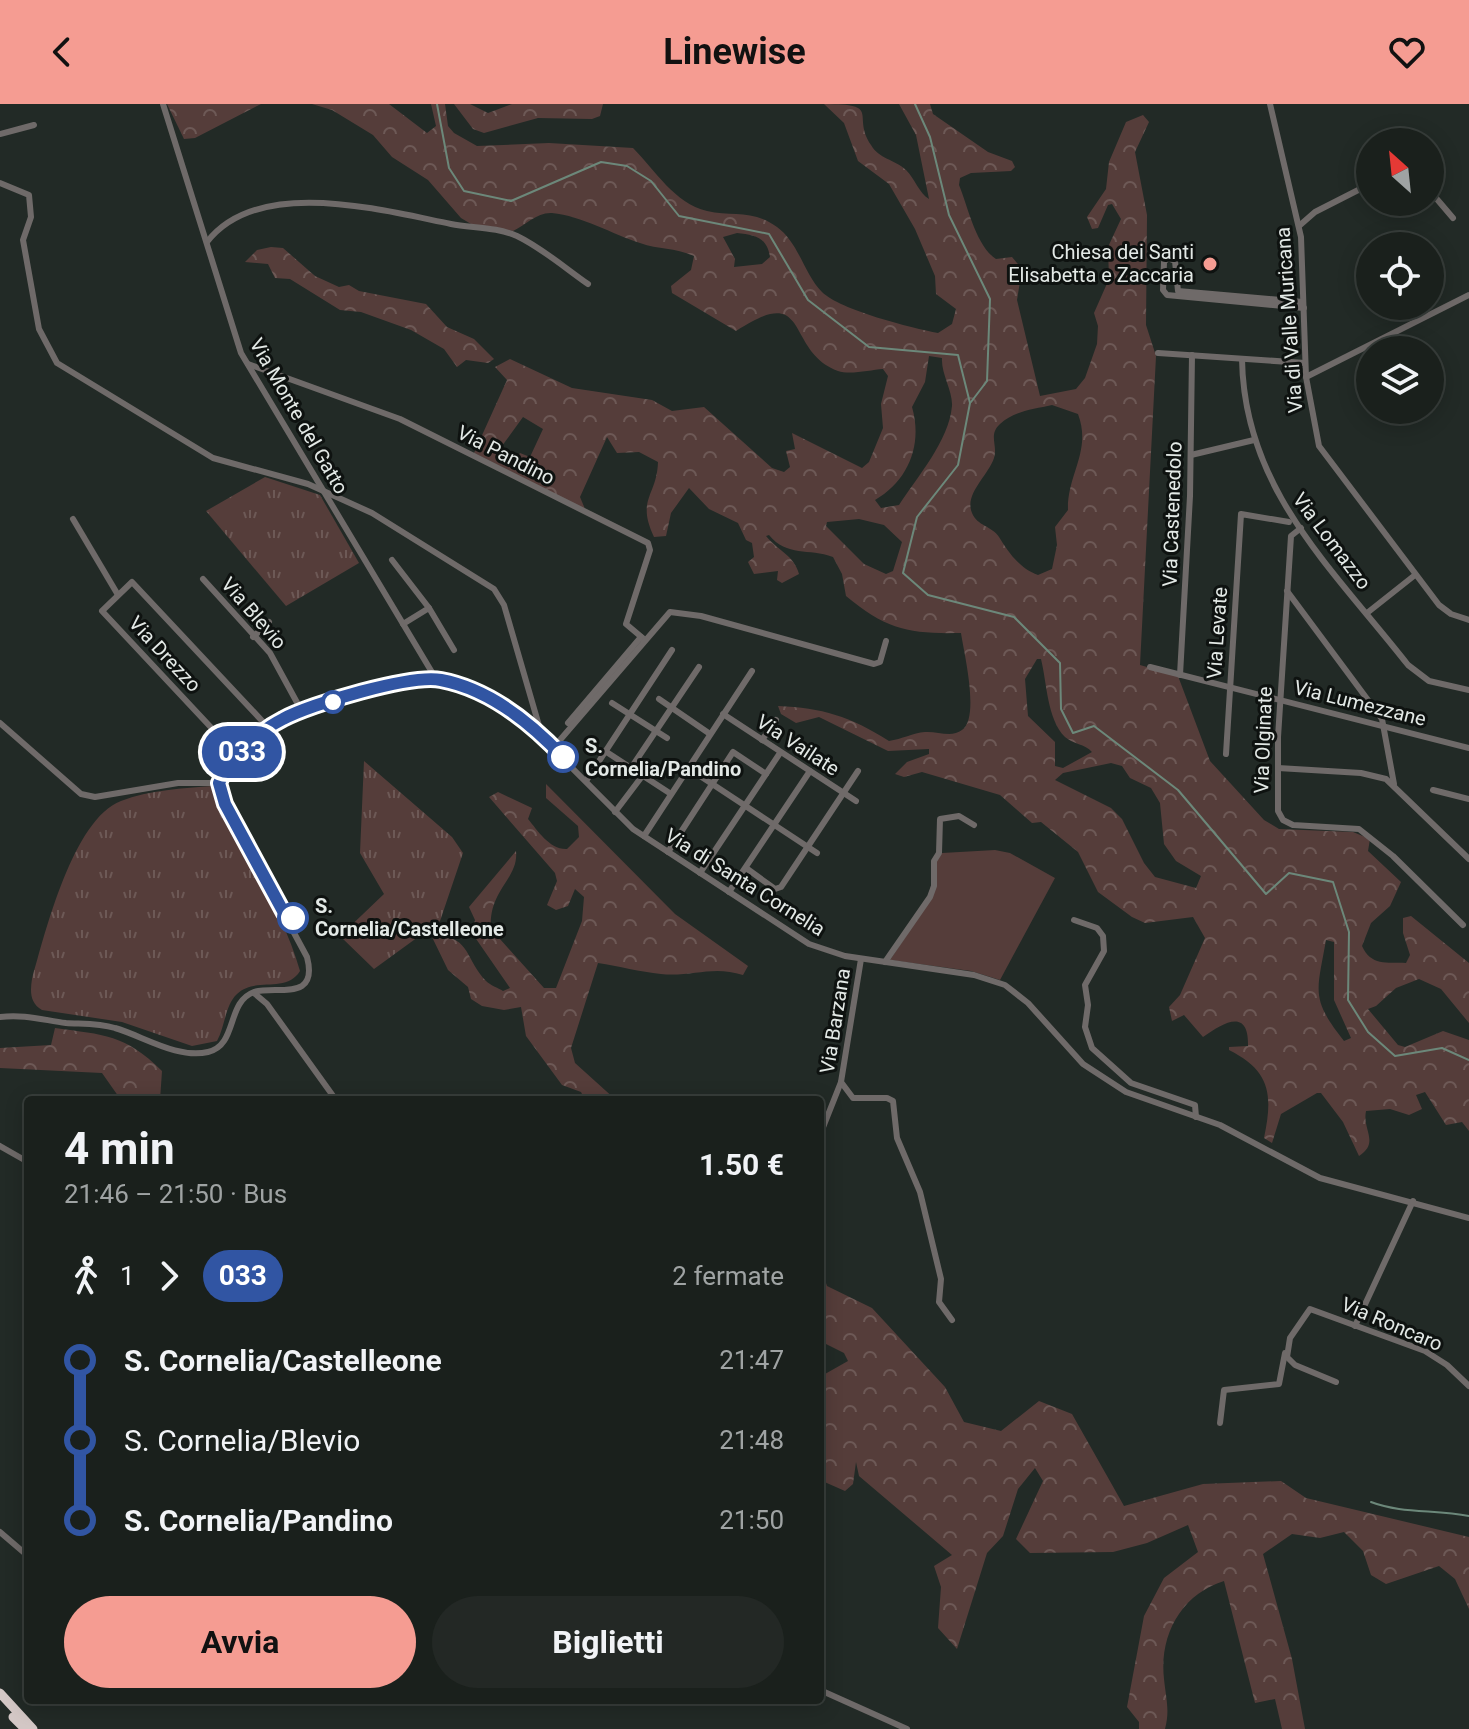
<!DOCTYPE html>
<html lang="it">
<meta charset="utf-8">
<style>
body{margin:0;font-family:Roboto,sans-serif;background:#232825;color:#f1f3f6;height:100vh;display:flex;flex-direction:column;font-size:30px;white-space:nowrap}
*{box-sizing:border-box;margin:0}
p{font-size:26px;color:#9fa3a3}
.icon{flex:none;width:44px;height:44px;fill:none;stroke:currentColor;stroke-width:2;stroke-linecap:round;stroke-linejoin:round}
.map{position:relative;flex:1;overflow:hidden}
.side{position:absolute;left:24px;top:992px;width:800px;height:608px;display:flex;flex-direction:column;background:#1a201c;border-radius:8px;box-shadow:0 4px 20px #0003,0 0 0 2px #383e3b}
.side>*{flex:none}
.badge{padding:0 16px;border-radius:26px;font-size:28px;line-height:52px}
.needle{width:52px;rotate:333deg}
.tools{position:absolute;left:1356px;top:24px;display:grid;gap:16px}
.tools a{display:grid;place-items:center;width:88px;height:88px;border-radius:50%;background:#1a201c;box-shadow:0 4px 20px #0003,0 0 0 2px #383e3b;font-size:40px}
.map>.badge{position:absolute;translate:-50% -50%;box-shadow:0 0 0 4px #fff}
.legs{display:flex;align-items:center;gap:12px;height:88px;padding:0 40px;font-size:26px}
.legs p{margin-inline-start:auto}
.head{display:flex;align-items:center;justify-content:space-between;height:136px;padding:0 40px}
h1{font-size:44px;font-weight:700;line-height:60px}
.action{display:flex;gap:16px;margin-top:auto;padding:16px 40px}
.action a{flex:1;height:92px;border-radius:48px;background:#f59c92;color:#111;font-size:32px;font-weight:700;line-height:92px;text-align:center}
.action a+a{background:#232825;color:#f1f3f6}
ul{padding:0 40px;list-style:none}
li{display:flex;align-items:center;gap:28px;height:80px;font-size:30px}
li i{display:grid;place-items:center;width:12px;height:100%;margin:0 10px;background:currentColor}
li i::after{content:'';width:20px;height:20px;margin:-10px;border:6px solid;border-radius:50%;background:#1a201c}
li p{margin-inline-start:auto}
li:first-child i{background:linear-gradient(#0000 50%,currentColor 0)}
li:last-child i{background:linear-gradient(currentColor 50%,#0000 0)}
header{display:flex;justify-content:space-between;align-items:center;height:104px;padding:0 40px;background:#f59c92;color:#111;font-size:36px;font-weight:700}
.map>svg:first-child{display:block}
.grass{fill:url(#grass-tufts)}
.forest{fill:url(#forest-crowns);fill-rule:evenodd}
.pitch{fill:#553d3a}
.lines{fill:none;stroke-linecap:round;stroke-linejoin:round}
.stream{stroke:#6c887a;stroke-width:2}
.minor{stroke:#6f6a69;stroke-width:6}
.highway{stroke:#d3c7c5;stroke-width:9}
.line-1-casing{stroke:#fff;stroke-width:18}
.line-1{stroke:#3155a3;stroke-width:12}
.poi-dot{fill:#f59c92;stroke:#0e1210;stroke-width:3}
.stop-1-dot{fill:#fff;stroke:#3155a3;stroke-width:4}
.labels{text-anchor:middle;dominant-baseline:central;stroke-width:6;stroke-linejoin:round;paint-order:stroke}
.poi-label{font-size:20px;fill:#e3e9e6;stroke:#0e1210;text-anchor:end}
.street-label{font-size:20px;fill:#e3e9e6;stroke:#0e1210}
.stop-label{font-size:20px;font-weight:bold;fill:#e3e9e6;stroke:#0e1210;text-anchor:start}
</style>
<header><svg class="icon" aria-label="back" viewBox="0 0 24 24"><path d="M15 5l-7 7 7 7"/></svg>Linewise<svg class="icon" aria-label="heart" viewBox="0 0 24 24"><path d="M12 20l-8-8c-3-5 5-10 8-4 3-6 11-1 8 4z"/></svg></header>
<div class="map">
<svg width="1469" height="1625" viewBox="0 0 1469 1625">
<defs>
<pattern id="grass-tufts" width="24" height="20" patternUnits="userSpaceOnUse" patternTransform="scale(2)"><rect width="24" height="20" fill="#553d3a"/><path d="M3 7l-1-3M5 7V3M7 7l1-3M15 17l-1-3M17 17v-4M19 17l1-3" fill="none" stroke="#6d5956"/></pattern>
<pattern id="forest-crowns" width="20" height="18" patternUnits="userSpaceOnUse" patternTransform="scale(2)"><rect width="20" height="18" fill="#553d3a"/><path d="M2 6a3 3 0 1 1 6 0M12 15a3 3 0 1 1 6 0" fill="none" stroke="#6d5956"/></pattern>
</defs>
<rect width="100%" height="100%" fill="#222a26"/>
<g class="grass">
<polygon points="265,373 320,391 359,459 286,502 206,407"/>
<polygon points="364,657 452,733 463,749 440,817 374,865 340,832 384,790 360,749"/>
<path d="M213,682C238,744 282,802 300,867C286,890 256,872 237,890C225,901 225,923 217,937L192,942L122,918L42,906C30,899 30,888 32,875C45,829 73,715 121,697C149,686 184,684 213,682Z"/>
</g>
<g class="forest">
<polygon points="167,0 261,0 195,34 184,35"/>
<path d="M312,0H389L427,29L436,22L431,0H445L448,22L454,29L477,42L549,39L633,44C656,67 674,99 707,107C732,113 753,105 777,123C799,139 804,170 822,188C840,206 912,224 938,229L952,220L956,205L936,190L935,172L915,125L889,80L858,57L844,19L824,0C883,0 851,11 871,41C879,55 894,55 906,66C915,75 919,89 929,95L916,31L899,0H930L933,10L988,48L1012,57L1015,63L1011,67L971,69L960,74L959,81C968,103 976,142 996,155L1012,153L1022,165L1017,196L1040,292L1076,285L1085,274L1097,240L1098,222L1094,209L1109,175L1108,143L1121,115L1112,100L1108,101L1098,124L1092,125L1087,113L1106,85L1109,58L1126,18L1143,11L1149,18L1135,48L1147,111L1146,221L1156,252L1140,561L1178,572L1210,657L1264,716L1279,725L1353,728L1370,735L1368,747L1401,778L1390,802L1371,819L1362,842C1371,862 1386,858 1406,859L1410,851L1403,829V814L1411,812L1469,859V919L1441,885L1419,875L1396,884L1376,902L1368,905L1398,941L1405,943L1443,927L1469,936V1027L1462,1018L1446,1021L1425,988L1416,991L1422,1005L1409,1011L1390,1005L1366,1007C1362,1026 1380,1038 1359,1052L1343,1018L1321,989H1317L1281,1010L1272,1039L1264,1034C1273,991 1271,967 1229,946V943L1248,942C1249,903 1223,919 1203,933L1184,911L1172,917L1169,903L1180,891L1205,834L1193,813L1145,819L1132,813L1098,788L1078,748L1041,718L1032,719L1000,691L922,668L904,673L895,670L907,658L929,650V645L888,647L819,613L796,619L781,610L778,602C822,604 850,612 889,637C902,635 913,629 925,628C937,627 952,634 962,626C980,614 964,549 961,529C909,530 887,526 846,492L842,470L833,453C809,444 787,453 769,431L766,432C777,446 794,451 799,470L782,479L777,476L778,467L754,470L748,458L754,453L752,439L746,436L738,419L709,405L689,384L671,409L666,432L654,433C636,395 657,392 658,358L639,348L617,349L607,333L580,393L585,405L474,349L507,276L495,263L510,255L572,284L652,296L672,307L704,303L772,364L784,368L790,363L786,347L795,345L792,329L862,364L869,358L883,324L881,300L888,272L883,265C870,266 850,271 838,267C784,247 812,177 736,227L672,189L671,182L691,166L694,152C674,143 659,146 640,139C612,130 582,112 552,109C537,108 526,121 513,127L471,120L461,114L428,76L392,53L373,31L332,6ZM737,129C755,131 767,133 770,153L762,160L734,163L735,155L723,133ZM929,252L942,254C941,270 953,287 952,302C949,337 917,373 899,401L881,404L875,396C908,377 923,341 912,303L925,278ZM1052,301L1078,310C1092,347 1067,370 1068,406L1055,423L1057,441L1052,465L1038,471C1020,465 1008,448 999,433C992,422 977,422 972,409C964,390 988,372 994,354C998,341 988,331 1000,320C1014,307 1034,305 1052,301ZM523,313L543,325L530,353L520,349L514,357L499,346ZM859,415L884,421L902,438L893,467L886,470L864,460L826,422L827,418ZM1037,555H1041C1047,579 1047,615 1065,633C1073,640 1085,640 1092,648L1063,664L1055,662V638L1028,612L1025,575ZM1111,659L1122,662L1130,674L1151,684L1160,699L1164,740L1176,757L1201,772L1196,784L1155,773L1144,759L1122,715L1111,704L1055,676L1063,669ZM1326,836L1334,838V896L1351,934L1344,937C1310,894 1317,888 1326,836Z"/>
<polygon points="454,0 470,0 488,9 512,0 603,0 600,12 592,15 538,14 484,29 473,25"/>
<polygon points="271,143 283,144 315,172 339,183 349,181 359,187 426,200 447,223 474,235 494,255 488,259 466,256 457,263 444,245 411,226 361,208 340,206 290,175 275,174 268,160 245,158 257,146"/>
<path d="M546,680L675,810L748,862L743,871C713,861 692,873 661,870C640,868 619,862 598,859L571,944L575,959L616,996H585L581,988L562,981L526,932L521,903L504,906L482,902L471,895L468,883L448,866L432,833C470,829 465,856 486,877C490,881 498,884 503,887L510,884L472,829L475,816L469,803L516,747C519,775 488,786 491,825L544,884H556L582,817L584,793L575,785L568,802L556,806L547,801L557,777L555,769L489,693L498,688L532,704L528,715C538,727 550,746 567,745L579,733L578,722L546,694Z"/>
<path d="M55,924C104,931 125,930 162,967L160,996H121L102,969L0,964V944L51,941Z"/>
<path d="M820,1161L827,1182L872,1204L945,1283L964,1318L1001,1327L1039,1297L1072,1310L1124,1402L1203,1380L1281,1377L1306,1394L1469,1433V1505L1455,1475L1439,1462L1386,1480L1371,1471L1363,1447L1344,1428L1320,1434L1292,1430L1263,1450L1292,1555L1305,1625H1282L1275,1595L1255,1599L1224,1477C1182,1490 1159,1530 1164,1575C1166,1595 1170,1606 1165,1625H1139V1618L1127,1603L1144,1512L1164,1474L1198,1448L1188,1421L1147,1439L1113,1448L1030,1449L1016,1435L1043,1377L1035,1364L1018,1385L1003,1432L987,1449L957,1545L938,1524L941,1483L934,1462L952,1451L859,1372L856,1358L853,1380L845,1387L820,1376V1268L825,1270L848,1257L844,1249L820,1237Z"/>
</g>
<polygon class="pitch" points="995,746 1010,749 1055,774 1000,876 971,867 890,856 928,799 935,758 942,749"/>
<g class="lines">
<g class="stream">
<polyline points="437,0 449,64 464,87 511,97 601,58 627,62 651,77 679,112 769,130 808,196 869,243 958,251 970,299 958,361 917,413 903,469 928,491 1014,513 1060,559 1061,605 1073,629 1094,622 1178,686 1266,790 1289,769 1333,778 1349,828 1348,896 1368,928 1395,952 1442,944 1469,956"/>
<polyline points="915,0 930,33 949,111 990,195 987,277 971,298"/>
<path d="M1371,1398C1402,1410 1436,1405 1469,1412"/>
</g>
<g class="minor">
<polyline points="163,0 241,249 436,575"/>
<polyline points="1270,0 1301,133 1306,273 1319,342 1439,501 1451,510 1469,516"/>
<polyline points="0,30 34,21"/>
<polyline points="0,79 29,91 31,113 23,136 39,225 57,259 213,354 308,380 372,409 494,485 504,501 542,632"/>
<polyline points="1430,87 1453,114"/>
<polyline points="1299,122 1315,108 1370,80"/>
<path d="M207,138C258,72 381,106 451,120C472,124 497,123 517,132C542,144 565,164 588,180"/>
<polyline points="1303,198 1178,187 1175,157 1168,154 1164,158 1163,186 1167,191 1304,204"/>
<polyline points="1158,249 1305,259"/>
<path d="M1242,255C1244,385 1332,464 1408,561L1429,577L1469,586"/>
<polyline points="248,260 400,315 648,439 650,446 626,520 645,536"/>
<polyline points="1306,273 1469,191"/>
<polyline points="1191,351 1254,336"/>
<polyline points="73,415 118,491"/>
<polyline points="1301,424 1291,432 1278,633 1278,707 1283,716 1293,721 1359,725 1393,752 1463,821"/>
<polyline points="392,456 429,504 454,546"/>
<polyline points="203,475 270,549 300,604"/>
<polyline points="1287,487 1382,615 1394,680"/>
<polyline points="1367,509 1415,471"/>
<polyline points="403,520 429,504"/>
<polyline points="253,533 269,518"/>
<polyline points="1150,563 1469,644"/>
<polyline points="1180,571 1190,392 1192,251"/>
<polyline points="659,595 710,630"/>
<polyline points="612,599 667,634"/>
<polyline points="723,610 856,697"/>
<path d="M0,619L81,690L95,693L178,679H219C221,643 270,615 299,602"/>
<polyline points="568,619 641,533"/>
<polyline points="762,636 776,616"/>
<polyline points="554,643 670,508 701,512 874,560 880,558 886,537"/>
<polyline points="605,647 671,690"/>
<polyline points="234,648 102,507 132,478 265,620"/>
<polyline points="1226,650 1241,410 1289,418"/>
<polyline points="631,664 699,563"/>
<polyline points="688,664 817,749"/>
<polyline points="1278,664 1361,669 1386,675 1469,755"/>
<polyline points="586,677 672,546"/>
<polyline points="1433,686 1469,695"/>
<polyline points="615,708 643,671"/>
<polyline points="644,732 752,567"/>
<polyline points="668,748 733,648 766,670"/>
<polyline points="746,764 775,785 781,783 858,667"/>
<polyline points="700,769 780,649"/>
<polyline points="729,788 810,667"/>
<polyline points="1074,816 1097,824 1103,832 1104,847 1085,881 1088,901 1085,923 1092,944 1131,979 1195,1001 1196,1013"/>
<polyline points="861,855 841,978 853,994 887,994 893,997 897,1034 920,1088 941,1175 939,1198 952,1216"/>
<polyline points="885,858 930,793 934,782 934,757 939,749 940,715 959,712 974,721"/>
<polyline points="254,889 267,900 336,996"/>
<path d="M0,913C24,910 43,916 66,919C82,920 99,919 115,924C143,932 177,955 208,948C238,941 226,898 254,888C275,881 319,899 307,853L223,697L221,674L256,635L286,613L407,578L431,575L452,579L520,612L633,725L809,840L845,852L974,871L1005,881L1028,899L1083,960L1126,988L1220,1021L1320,1074L1469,1114"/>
<polyline points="820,1031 841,978"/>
<polyline points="0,1042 28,1058"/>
<polyline points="1355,1222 1413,1097"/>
<polyline points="1336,1278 1295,1261 1287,1253 1290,1234 1310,1205 1425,1247 1447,1261 1469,1282"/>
<polyline points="1220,1319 1224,1286 1279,1280 1285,1249"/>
<polyline points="0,1428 28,1452"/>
<polyline points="820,1586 907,1625"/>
</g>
<g class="highway">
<polyline points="0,1589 33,1625"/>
<polyline points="13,1613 25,1625"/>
</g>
</g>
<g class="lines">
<defs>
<path id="line-1" d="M293,814L284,809L225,700L219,679C229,654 259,627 283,615C310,600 412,570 441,576C489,585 531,619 563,653"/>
</defs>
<use href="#line-1" class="line-1-casing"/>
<use href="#line-1" class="line-1"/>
</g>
<circle class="poi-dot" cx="1210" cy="160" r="8"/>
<g class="stop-1-dot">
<circle cx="333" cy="598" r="10"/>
<circle cx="563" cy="653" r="14"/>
<circle cx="293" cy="814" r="14"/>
</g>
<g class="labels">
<g class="poi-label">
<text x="1194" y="148">Chiesa dei Santi<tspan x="1194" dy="23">Elisabetta e Zaccaria</tspan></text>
</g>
<g class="street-label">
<text transform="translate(1289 216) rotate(-94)">Via di Valle Muricana</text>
<text transform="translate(299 312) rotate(60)">Via Monte del Gatto</text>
<text transform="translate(506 351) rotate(27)">Via Pandino</text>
<text transform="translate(1172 410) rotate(-88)">Via Castenedolo</text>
<text transform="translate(1332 437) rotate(53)">Via Lomazzo</text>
<text transform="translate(254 509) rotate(49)">Via Blevio</text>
<text transform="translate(1217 529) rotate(-86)">Via Levate</text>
<text transform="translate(165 550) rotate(47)">Via Drezzo</text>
<text transform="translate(1360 599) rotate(14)">Via Lumezzane</text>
<text transform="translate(1263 636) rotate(-88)">Via Olginate</text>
<text transform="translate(798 641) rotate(33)">Via Vailate</text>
<text transform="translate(745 778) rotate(32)">Via di Santa Cornelia</text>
<text transform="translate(835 917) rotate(-81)">Via Barzana</text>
<text transform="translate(1392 1220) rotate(23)">Via Roncaro</text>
</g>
<g class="stop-label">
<text x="585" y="642">S.<tspan x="585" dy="23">Cornelia/Pandino</tspan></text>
<text x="315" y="802">S.<tspan x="315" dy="23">Cornelia/Castelleone</tspan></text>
</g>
</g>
</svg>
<div class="tools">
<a><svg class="needle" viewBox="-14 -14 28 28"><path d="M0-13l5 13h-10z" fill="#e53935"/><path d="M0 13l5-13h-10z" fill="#9fa3a3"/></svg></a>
<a><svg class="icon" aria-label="locate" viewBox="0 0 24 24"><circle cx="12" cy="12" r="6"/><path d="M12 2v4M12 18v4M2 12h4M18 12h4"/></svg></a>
<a><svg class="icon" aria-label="layers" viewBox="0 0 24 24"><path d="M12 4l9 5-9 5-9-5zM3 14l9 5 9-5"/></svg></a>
</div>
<b class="badge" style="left:242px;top:648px;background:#3155a3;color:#fff">033</b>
<section class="side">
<div class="head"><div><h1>4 min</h1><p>21:46 – 21:50 · Bus</p></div><b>1.50 €</b></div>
<div class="legs"><svg class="icon" aria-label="walk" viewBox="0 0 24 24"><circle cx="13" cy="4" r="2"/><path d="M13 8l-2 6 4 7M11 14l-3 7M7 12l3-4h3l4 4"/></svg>1<svg class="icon" aria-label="forward" viewBox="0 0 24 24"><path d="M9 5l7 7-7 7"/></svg><b class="badge" style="background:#3155a3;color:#fff">033</b><p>2 fermate</p></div>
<ul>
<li><i style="color:#3155a3"></i><b>S. Cornelia/Castelleone</b><p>21:47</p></li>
<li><i style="color:#3155a3"></i><span>S. Cornelia/Blevio</span><p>21:48</p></li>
<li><i style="color:#3155a3"></i><b>S. Cornelia/Pandino</b><p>21:50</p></li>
</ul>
<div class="action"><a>Avvia</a><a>Biglietti</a></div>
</section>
</div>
